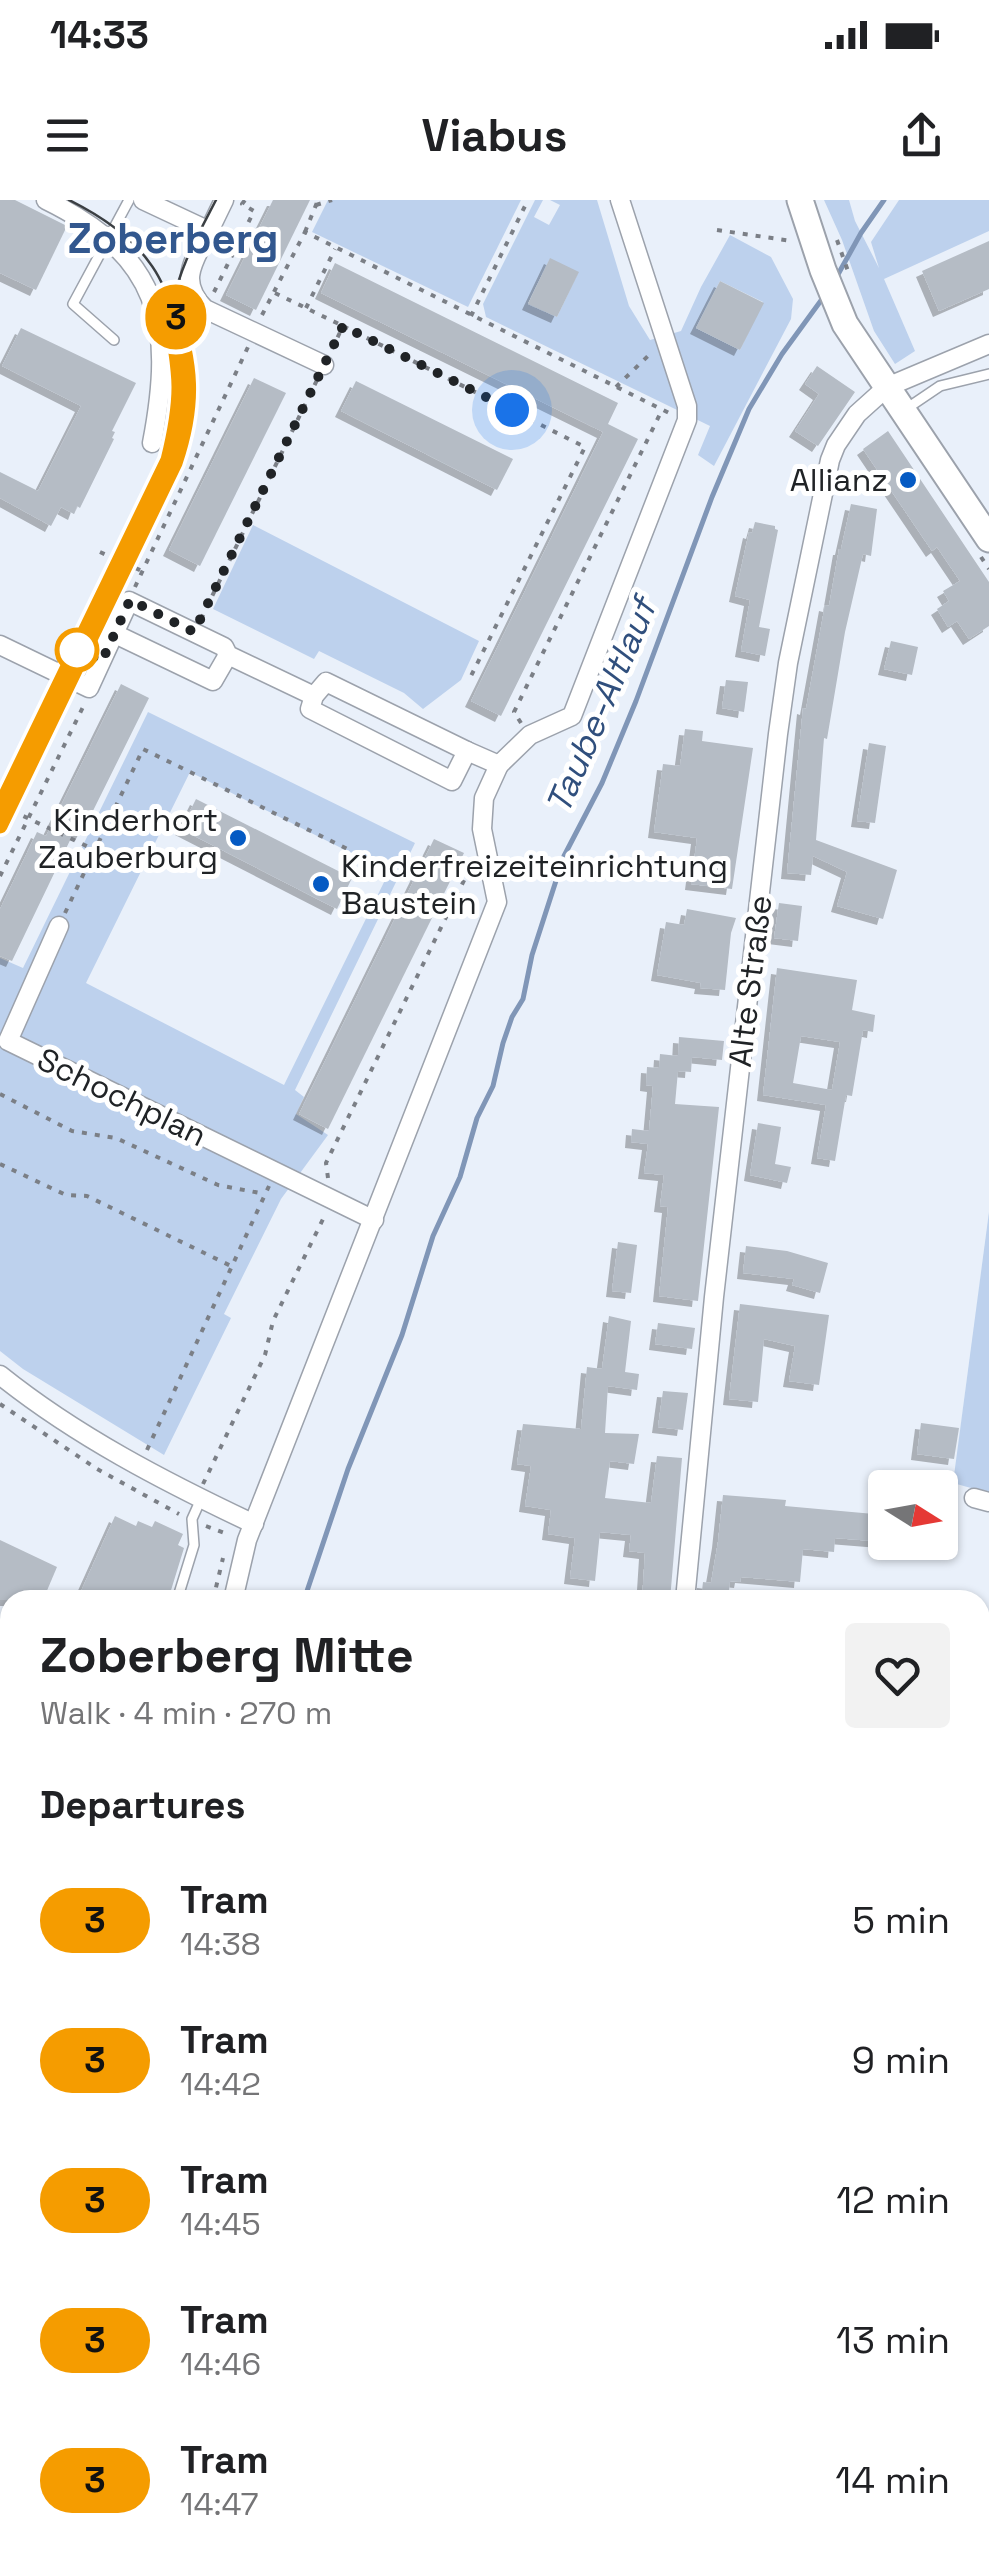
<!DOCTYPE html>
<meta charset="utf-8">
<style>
body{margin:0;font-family:"Space Grotesk",sans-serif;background:#f2f2f2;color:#202124;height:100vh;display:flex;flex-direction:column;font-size:38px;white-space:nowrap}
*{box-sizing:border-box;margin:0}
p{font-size:32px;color:#757577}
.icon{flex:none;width:55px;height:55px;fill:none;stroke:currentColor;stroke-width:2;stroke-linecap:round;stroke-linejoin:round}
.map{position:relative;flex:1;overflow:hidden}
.panel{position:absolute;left:0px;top:1390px;width:990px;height:982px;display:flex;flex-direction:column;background:#fff;border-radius:30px 30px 0 0;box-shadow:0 2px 8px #0004}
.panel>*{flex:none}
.badge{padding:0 20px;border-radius:32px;font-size:35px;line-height:65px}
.needle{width:65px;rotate:101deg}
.controls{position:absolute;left:868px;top:1270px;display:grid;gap:20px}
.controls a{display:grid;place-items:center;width:90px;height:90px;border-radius:10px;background:#fff;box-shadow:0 2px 8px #0004;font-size:50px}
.you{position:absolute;width:50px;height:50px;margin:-25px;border:8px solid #fff;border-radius:50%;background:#1a73e8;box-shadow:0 0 0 15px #1a73e833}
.map>.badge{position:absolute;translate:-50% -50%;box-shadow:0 0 0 5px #fff}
h2{padding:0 40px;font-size:38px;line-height:90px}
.round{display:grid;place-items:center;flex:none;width:105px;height:105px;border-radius:10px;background:#f2f2f2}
.summary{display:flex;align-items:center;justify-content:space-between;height:170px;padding:0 40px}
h1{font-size:48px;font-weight:800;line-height:75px}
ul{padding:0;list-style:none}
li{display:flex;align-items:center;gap:30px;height:140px;padding:0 40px}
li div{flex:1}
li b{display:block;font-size:38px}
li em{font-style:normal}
li .badge{min-width:110px;font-weight:700;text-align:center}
.status{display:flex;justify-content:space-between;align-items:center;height:70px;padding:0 50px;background:#fff;direction:ltr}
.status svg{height:28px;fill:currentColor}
header{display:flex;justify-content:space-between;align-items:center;height:130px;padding:0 40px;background:#fff;font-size:45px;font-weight:800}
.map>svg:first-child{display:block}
.green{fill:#bdd1ed;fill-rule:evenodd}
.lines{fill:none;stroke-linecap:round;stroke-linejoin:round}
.stream{stroke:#8096b7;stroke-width:5}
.building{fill:#b5bcc5;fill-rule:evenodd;filter:url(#shadow)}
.lane-casing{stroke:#9ca2ac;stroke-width:12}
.street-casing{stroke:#9ca2ac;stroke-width:21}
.secondary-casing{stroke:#9ca2ac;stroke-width:29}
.path{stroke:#7b7f86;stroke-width:4;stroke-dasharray:5 8;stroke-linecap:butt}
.lane{stroke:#fff;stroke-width:9}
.street{stroke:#fff;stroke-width:18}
.secondary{stroke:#fff;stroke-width:25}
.tram{stroke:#3b3f43;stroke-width:2.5}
.line-casing{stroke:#fff;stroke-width:22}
.line{stroke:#f59c00;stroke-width:15}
.walk{stroke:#202326;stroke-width:10;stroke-dasharray:0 18}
.poi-dot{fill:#055ac3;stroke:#fff;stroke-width:4}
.stop-dot{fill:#fff;stroke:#f59c00;stroke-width:5}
.labels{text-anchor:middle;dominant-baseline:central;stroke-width:10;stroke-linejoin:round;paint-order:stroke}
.poi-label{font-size:32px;fill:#202326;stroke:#fff;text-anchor:end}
.street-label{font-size:32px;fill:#202326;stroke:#fff}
.water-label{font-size:35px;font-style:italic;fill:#304f7d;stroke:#fff}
.district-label{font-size:42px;font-weight:bold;fill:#32578e;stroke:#fff}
</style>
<div class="status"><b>14:33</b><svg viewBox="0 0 49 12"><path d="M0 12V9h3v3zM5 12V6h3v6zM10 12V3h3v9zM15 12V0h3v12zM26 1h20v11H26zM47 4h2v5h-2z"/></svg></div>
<header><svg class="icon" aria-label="menu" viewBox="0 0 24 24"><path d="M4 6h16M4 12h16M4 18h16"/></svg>Viabus<svg class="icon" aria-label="share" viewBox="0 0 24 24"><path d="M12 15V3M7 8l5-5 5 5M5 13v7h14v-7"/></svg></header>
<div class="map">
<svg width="989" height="2371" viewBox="0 0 989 2371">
<defs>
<filter id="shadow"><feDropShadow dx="-6" dy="6" stdDeviation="0" flood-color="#0004"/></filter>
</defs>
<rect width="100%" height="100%" fill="#e9f0fa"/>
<g class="green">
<polygon points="328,0 521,0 468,107 312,32"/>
<path d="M535,0H543L534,17L549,25L560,5L550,0H597L629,106L650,140L681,131L701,87L730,35L771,57L793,99L791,119L714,266L698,255L710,226L486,117L483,104ZM550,59L578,73L557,117L528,103ZM720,81L763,102L740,150L696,128Z"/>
<polygon points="824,0 849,0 855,21 879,68 871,42 899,0 989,0 989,31 884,79 915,151 895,164 874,131 842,40"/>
<polygon points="253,325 479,441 461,480 423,509 404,493 319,451 314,459 213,409"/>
<path d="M148,512L415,643L295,890L304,897L296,914L328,935L281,999L224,1114L231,1118L164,1255L23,1169L0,1151V758L23,768ZM190,572L389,672L284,885L86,783Z"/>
<polygon points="989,1012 989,1293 953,1283"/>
</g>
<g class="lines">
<g class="stream">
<polyline points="836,78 861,33 884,0"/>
<polyline points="304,1400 348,1269 402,1135 433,1036 460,977 477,918 493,886 503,843 512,817 523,799 532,755 564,656 602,583 636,501 712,297 749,209 782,154 825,95"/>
<polyline points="0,2144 10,2126"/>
</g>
</g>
<g class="building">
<polygon points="0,0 15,0 67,26 36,90 0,73"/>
<polygon points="273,0 310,0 256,110 226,95"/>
<polygon points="989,41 989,89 939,111 922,71"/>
<polygon points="550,58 579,72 557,117 528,104"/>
<polygon points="335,63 618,203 608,224 638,239 501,516 471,501 603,232 321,93"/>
<polygon points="720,81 764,103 740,150 696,128"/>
<polygon points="21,128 136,183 112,231 115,232 112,238 114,239 80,308 77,306 74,314 61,307 51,326 0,298 0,272 38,291 81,206 2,166"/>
<polygon points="817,166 855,192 818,246 795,231 819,194 805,184"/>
<polygon points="254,178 286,193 200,366 169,350"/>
<polygon points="356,181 513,259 497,290 341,211"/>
<polygon points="888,231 989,382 989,426 969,439 957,421 948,427 937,409 949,401 943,391 960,381 937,347 932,351 863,249"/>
<polygon points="851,304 877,309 871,356 863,354 845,432 827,539 824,538 816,640 897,670 883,719 837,706 847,672 813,656 811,675 787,673 803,508 806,509 825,405 829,406 839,349 841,349"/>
<polygon points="755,322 775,326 775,329 778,330 759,427 770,429 765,456 741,451 750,400 735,396 749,332 752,333"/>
<polygon points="891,441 918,447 912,475 884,469"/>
<polygon points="726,480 748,482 744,512 722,508"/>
<polygon points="121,484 149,498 81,635 74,632 12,761 0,756 0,709 37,632 46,636"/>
<polygon points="685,529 703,531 702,541 753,548 732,689 691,684 697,638 654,632 663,564 680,566"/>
<polygon points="869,543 886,546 875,623 857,621"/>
<polygon points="196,599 352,678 337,709 181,629"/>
<polygon points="434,639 464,653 328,929 299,914"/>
<polygon points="779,703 802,706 798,741 774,738"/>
<polygon points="687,709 736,718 731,733 725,790 700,788 701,783 657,775 666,722 684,725"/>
<path d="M777,768L857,780L852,810L875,815L873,832L863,830L852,896L846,895L835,961L817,958L826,905L763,895ZM801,836L840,842L832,890L793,883Z"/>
<polygon points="679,837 724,841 722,860 692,857 691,872 678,871 675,904 719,907 698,1101 659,1096 668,1007 660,1006 664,975 644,973 648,944 631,942 632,929 649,931 653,886 646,885 647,867 659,868 660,854 678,856"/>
<polygon points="758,923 781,927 775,964 791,967 787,983 750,975"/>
<polygon points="618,1042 637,1045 631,1093 612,1091"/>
<polygon points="746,1046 787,1051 828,1063 820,1093 792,1085 794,1079 743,1073"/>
<polygon points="740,1104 829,1115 819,1185 789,1181 795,1146 764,1139 758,1202 729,1199"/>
<polygon points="609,1116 631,1121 625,1172 639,1174 637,1190 608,1186 605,1233 639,1234 634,1264 610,1261 605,1298 651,1303 657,1256 682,1258 670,1400 642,1400 645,1353 629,1351 631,1335 600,1332 595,1381 570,1378 575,1338 548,1334 551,1310 525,1306 531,1266 517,1264 523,1224 581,1229 587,1167 602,1169"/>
<polygon points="658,1123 695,1128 692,1149 655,1144"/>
<polygon points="663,1191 688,1193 683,1230 658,1227"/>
<polygon points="921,1223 959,1228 954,1259 917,1254"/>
<polygon points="723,1295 786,1300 785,1306 885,1315 885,1342 835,1338 834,1352 803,1349 800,1382 741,1377 740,1382 730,1381 728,1400 701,1400 703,1382 711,1383 718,1342"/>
<polygon points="115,1316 136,1326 138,1321 152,1327 155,1321 183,1334 178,1345 184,1348 168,1400 77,1400"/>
<polygon points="0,1340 57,1367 43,1400 0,1400"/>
</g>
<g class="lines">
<defs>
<g id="lane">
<polyline points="114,140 73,104 129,0"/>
<polyline points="906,209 940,186 989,174"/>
<polyline points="177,1400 194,1345 192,1319 201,1299"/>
<polyline points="0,1583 10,1588"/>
<polyline points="0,1745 10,1725"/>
<polyline points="0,1782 1,1780 10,1785"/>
</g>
<g id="street">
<path d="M46,0C160,56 175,123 152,243"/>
<polyline points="143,0 209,31 224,0"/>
<path d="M209,31C194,61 177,81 205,109L324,165"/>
<polyline points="115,434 213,481 228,455"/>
<polyline points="0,445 89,488 129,401 224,447 228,455 314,496"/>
<polygon points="326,482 467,551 452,581 310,509 314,496"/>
<polyline points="467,551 499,565 530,535 572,516 687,220 687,206 620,0"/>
<polyline points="59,726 8,841 374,1020"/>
<path d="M0,1175C76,1236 165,1282 254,1324"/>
<polyline points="974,1298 989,1302"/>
<polyline points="233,1400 247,1340 497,702 482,629 484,598 499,565"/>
<polyline points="685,1400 714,1097 778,534 788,463 830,260 836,245 857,214 887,187 989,144"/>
<polyline points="980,2059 989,2062"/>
<polyline points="0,2103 10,2084"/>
<polyline points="516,2362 519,2371"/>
<polyline points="110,2371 120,2362"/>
<polyline points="359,2371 369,2362"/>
<polyline points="631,2371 634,2362"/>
<polyline points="870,2371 872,2362"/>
</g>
<g id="secondary">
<polyline points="800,0 823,70 845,124 989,339"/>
<polyline points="0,1492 10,1497"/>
<polyline points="980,1619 989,1613"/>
</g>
</defs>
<use href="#lane" class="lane-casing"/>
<use href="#street" class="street-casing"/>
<use href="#secondary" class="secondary-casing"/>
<g class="path">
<polyline points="316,5 332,0"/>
<polyline points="717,30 792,41"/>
<polyline points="305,32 318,0"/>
<polyline points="837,40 849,74"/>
<polyline points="214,92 254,11 242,4 245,0"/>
<polyline points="275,93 343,126"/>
<polyline points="306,108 335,49"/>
<polyline points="262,115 305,32 669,213"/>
<polyline points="471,116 528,0"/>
<polyline points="175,142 184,141 196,123"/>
<polyline points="332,149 343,126 585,247 470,478"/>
<polyline points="616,187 652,152"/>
<polyline points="100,352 142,371"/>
<polyline points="981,357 989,369"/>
<polyline points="135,387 248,147"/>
<polyline points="201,419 317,180"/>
<polyline points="521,523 514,512 662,210"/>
<polyline points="0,605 95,650"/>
<polyline points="0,676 84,505"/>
<polyline points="65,713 143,549 370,660"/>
<polyline points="0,894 72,931 116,938 218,985 265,994"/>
<polyline points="0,964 66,995 87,996 231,1066"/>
<polyline points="328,978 326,963 471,666"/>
<polyline points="0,1204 97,1269 179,1314"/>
<polyline points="147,1250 269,986"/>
<polyline points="203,1284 265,1155 273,1121 325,1015"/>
<polyline points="206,1326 230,1335"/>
<polyline points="213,1400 223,1358"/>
<polyline points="0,1439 10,1444"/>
<polyline points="0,1449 10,1453"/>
<polyline points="0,2172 10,2153"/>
<polyline points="0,2289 10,2257"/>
<polyline points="538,2362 541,2371"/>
</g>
<use href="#lane" class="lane"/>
<use href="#street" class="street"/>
<use href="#secondary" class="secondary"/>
<g class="tram">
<path d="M172,107C179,68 198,35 216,0"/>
<path d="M0,626L175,263C193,209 193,164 173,111C167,93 160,76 149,62C129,34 99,15 69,0"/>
<polyline points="0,1456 10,1460"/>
<polyline points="0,2250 10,2230"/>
</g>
</g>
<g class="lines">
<defs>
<path id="line" d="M0,607L168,260C174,236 179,212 179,187C179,160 171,133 172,106C192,164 195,204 175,263L0,626"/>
</defs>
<use href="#line" class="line-casing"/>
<use href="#line" class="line"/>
<polyline class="walk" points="77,450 102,461 130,400 194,432 343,126 512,210"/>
</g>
<g class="poi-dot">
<circle cx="908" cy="280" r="10"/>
<circle cx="238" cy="638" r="10"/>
<circle cx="321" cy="684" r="10"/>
</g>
<circle class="stop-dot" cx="77" cy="450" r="20"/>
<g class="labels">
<g class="poi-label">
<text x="888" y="280">Allianz</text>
<text x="218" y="620">Kinderhort<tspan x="218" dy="37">Zauberburg</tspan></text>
<text x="341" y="666" text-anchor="start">Kinderfreizeiteinrichtung<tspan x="341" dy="37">Baustein</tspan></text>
</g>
<g class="street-label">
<text transform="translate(750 781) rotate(-83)">Alte Straße</text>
<text transform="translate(122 897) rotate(26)">Schochplan</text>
</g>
<g class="water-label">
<text transform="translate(601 506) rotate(-67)">Taube-Altlauf</text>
</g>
<g class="district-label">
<text x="173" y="38">Zoberberg</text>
</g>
</g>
</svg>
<div class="controls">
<a><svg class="needle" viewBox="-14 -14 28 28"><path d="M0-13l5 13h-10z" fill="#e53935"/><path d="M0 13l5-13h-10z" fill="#757577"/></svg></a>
</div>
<div class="you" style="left:512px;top:210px"></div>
<b class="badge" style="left:176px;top:117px;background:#f59c00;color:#111">3</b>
<section class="panel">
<div class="summary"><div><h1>Zoberberg Mitte</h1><p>Walk · 4 min · 270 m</p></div><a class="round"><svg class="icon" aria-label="heart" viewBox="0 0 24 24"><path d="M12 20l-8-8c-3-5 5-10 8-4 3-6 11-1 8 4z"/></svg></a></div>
<h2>Departures</h2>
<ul>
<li><span class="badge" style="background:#f59c00;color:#111">3</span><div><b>Tram</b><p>14:38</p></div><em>5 min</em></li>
<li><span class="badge" style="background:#f59c00;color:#111">3</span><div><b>Tram</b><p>14:42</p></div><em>9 min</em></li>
<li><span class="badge" style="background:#f59c00;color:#111">3</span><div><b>Tram</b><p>14:45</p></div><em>12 min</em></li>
<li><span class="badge" style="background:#f59c00;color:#111">3</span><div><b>Tram</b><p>14:46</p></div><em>13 min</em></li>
<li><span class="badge" style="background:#f59c00;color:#111">3</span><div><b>Tram</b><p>14:47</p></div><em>14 min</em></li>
</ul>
</section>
</div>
